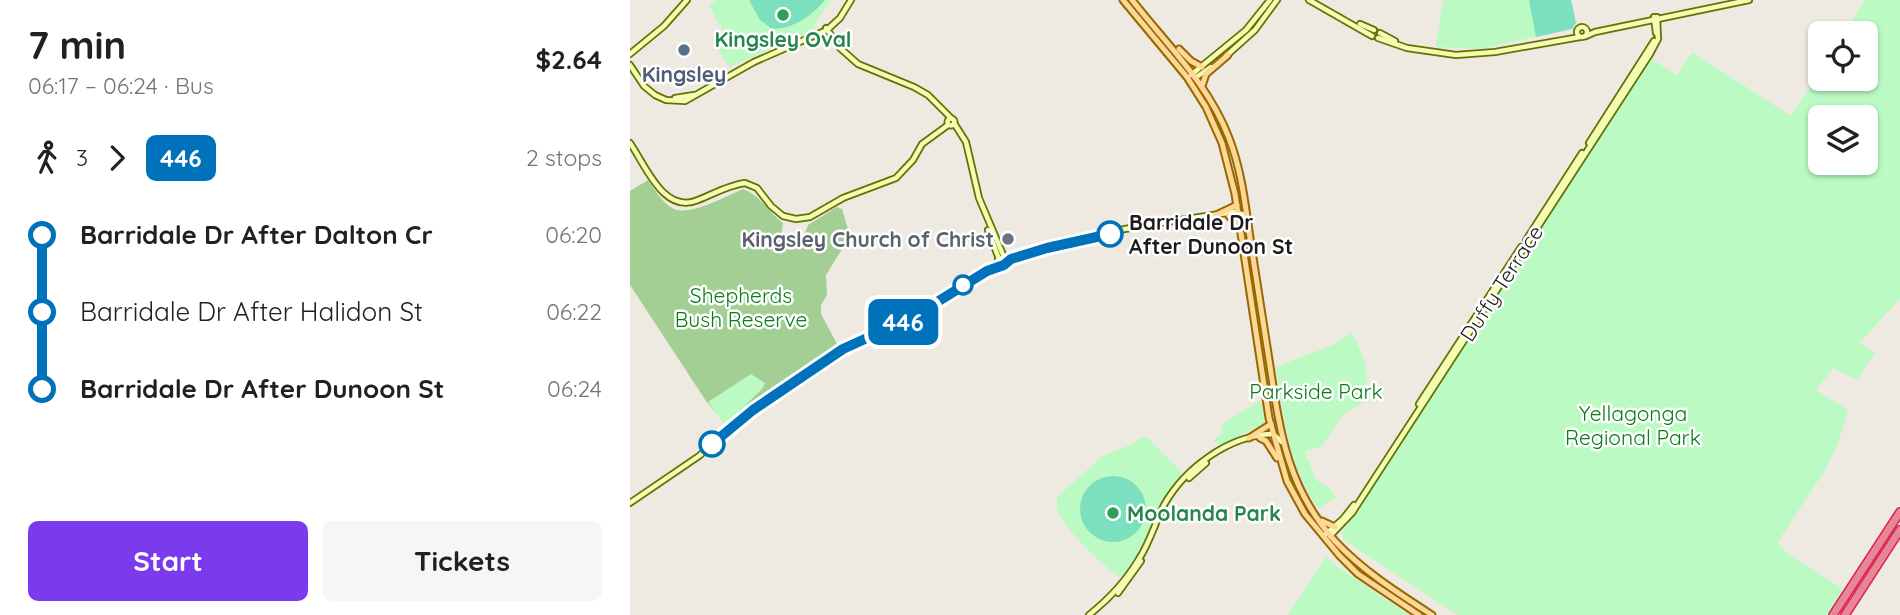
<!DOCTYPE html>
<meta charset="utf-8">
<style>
body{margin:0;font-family:Quicksand,sans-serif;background:#f6f6f6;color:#202124;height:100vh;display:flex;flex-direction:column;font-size:26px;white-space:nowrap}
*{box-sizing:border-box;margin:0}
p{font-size:23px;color:#757577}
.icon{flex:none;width:38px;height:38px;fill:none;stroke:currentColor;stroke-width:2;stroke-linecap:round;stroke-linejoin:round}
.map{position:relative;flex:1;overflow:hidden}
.side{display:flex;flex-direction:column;background:#fff;width:630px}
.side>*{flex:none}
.badge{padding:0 14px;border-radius:10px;font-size:24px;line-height:46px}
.controls{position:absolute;left:1178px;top:21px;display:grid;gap:14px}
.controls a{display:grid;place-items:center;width:70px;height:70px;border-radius:10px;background:#fff;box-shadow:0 2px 5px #0004;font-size:35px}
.map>.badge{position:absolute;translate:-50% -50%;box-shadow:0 0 0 4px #fff}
.legs{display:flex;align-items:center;gap:10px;height:77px;padding:0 28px;font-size:23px}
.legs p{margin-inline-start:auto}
.headline{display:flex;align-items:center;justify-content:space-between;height:119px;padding:0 28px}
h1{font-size:38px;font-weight:800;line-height:52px}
.primary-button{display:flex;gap:14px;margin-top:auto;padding:14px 28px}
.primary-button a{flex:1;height:80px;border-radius:10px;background:#7c3aed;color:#fff;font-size:28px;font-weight:800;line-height:80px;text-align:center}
.primary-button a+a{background:#f6f6f6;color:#202124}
ul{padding:0 28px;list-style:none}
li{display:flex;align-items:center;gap:24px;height:77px;font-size:26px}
li i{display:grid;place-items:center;width:10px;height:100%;margin:0 9px;background:currentColor}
li i::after{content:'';width:18px;height:18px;margin:-9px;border:5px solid;border-radius:50%;background:#fff}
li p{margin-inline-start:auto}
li:first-child i{background:linear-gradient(#0000 50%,currentColor 0)}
li:last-child i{background:linear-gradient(currentColor 50%,#0000 0)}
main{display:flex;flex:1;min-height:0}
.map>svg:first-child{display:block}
.forest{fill:#a3ce94}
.park{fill:#bbfac3;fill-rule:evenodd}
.pitch{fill:#7cdfbe}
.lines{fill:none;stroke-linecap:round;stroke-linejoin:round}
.secondary-casing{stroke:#627302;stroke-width:8}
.primary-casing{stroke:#936900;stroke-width:9}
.highway-casing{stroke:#da1f57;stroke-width:10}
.secondary{stroke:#f4fbb2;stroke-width:4.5}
.primary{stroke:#fed696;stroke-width:5}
.highway{stroke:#e88693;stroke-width:7}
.line-1-casing{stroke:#fff;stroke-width:16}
.line-1{stroke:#0072bc;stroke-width:10}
.leisure-dot{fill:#2e9e5b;stroke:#fff;stroke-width:2.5}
.service-dot{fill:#5c6f8a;stroke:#fff;stroke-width:2.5}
.stop-1-dot{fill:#fff;stroke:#0072bc;stroke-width:3.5}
.worship-dot{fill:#6b7280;stroke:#fff;stroke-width:2.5}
.labels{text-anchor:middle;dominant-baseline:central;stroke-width:5;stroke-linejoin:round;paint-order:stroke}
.leisure-label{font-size:21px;font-weight:bold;fill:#27864d;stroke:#fff}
.service-label{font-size:21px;font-weight:bold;fill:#4e5e75;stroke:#fff}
.stop-label{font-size:21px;font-weight:bold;fill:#1c1c1c;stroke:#fff;text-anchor:start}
.worship-label{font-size:21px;font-weight:bold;fill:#5b616d;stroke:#fff;text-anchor:end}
.street-label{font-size:21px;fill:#1c1c1c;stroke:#fff}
.park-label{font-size:21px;fill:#097b17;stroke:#fff}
</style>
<main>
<section class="side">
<div class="headline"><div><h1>7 min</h1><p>06:17 – 06:24 · Bus</p></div><b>$2.64</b></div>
<div class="legs"><svg class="icon" aria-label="walk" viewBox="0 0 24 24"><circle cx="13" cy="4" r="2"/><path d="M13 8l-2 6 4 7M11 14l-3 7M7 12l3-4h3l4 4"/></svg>3<svg class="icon" aria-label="forward" viewBox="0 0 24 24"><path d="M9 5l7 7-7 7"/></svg><b class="badge" style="background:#0072bc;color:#fff">446</b><p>2 stops</p></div>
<ul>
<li><i style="color:#0072bc"></i><b>Barridale Dr After Dalton Cr</b><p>06:20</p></li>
<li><i style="color:#0072bc"></i><span>Barridale Dr After Halidon St</span><p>06:22</p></li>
<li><i style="color:#0072bc"></i><b>Barridale Dr After Dunoon St</b><p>06:24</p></li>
</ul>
<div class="primary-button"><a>Start</a><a>Tickets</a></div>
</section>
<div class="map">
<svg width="1270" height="615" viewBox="0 0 1270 615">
<rect width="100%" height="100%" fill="#eeeae1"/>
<path class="forest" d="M18,180C24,189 33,204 44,209C61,216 96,196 113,189C132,197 136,210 153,223L151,237L173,238L178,225L207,207L212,209L220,236L196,275L197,295L191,305V314L207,344L96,425L76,401L0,285V191Z"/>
<g class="park">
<polygon points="86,0 201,0 185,23 184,31 99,67 85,43 96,36 79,6"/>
<polygon points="813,0 941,0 946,23 942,29 849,49 806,47"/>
<path d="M1235,0H1270V299L1229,343L1245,353L1227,380L1203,368L1186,390L1218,410L1208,444L1195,470L1147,543L1159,554L1213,589L1197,615H828L714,540L712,533L1020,58L1047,75L1062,52L1161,116L1190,72V79H1236V33H1215ZM1190,117H1236V163H1190Z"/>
<path d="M721,332C736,359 739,370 735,401L713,415L692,446L675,452L686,480L698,487L706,497L688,509C659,466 653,417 646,367L705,344Z"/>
<polygon points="121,374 135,383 132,389 95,425 78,402"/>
<polygon points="631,400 635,424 589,445 583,440 593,433 591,425"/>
<path d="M511,437H517L550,470L551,477C523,504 518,547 492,577C477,572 435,529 429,513C426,508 427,503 427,497L473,456L505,443Z"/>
<polygon points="696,557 706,566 779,615 658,615"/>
</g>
<g class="pitch">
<path d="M119,0H195C180,17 165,28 142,29L130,20Z"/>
<polygon points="899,0 941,0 946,23 942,29 906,37"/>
<circle cx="483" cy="509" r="33"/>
</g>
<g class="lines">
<defs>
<g id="secondary">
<polyline points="679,0 742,36"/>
<polyline points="1024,17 1026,33"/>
<polyline points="730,24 744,30"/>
<circle cx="952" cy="32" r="5"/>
<polyline points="196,28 210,48 228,64 284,87 298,95 322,119"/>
<polyline points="750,33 765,41"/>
<polyline points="956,36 965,32 1119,0"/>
<polyline points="748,38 777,48 826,55 865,52 950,37"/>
<polyline points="0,54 34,26 57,0"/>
<polyline points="596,56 625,30 647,0"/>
<polyline points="0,65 14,86 25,95 36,100 55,101 124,62 197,30 210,18 221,0"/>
<polyline points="561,75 616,30 640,0"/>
<polyline points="565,78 581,67"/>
<polyline points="45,98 64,95"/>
<circle cx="321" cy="122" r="3.5"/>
<polyline points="324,123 336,142 349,198 374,257"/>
<path d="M0,143C16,166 34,215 68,200C83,194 99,185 115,183L127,188L141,206L153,216L166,219L180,217L213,198L266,178L283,160L292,144L318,125"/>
<polyline points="959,143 1024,41"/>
<polyline points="358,230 369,259"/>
<polyline points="896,240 952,153"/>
<path d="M375,258C450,234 527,223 604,212L612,214L616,222"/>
<polyline points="789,404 891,247"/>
<polyline points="559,478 576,463"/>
<polyline points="0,503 69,456 123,410 213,349 283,317 351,274 365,267 374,265 376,260 374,257 368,260 371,265"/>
<polyline points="696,534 713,519 724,505"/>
<polyline points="700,536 722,513 1020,54 1028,39 1027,17"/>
<polyline points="488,593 511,561"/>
<path d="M459,615C479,599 496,581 509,559C520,542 525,523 534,505C555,468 599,435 643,434L652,442"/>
</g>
<g id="primary">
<polyline points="493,0 557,77 576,107 592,143 605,194 639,418 657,481 675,514 709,555 728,574 789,615"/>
<path d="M502,0C537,45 578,83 599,138C613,174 616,213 622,251C628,290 634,328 640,366C650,433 658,489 705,541C733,571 768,593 802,615"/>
<polyline points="549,49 561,61 572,67"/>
<polyline points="572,86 576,74 598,55"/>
<polyline points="586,215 607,205"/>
<polyline points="599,216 605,221 608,228"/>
<polyline points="619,438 641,424"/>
<polyline points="630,438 636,441 647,458"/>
<polyline points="692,521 705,527"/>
</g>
<g id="highway">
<polyline points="1203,615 1270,512"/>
<polyline points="1215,615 1270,530"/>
</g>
</defs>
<use href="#secondary" class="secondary-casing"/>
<use href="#primary" class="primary-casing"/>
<use href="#highway" class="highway-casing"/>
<use href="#secondary" class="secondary"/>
<use href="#primary" class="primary"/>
<use href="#highway" class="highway"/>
</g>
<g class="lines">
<defs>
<polyline id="line-1" points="82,444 123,410 213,349 283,317 357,271 374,265 381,259 417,248 480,234"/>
</defs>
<use href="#line-1" class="line-1-casing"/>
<use href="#line-1" class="line-1"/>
</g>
<g class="leisure-dot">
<circle cx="153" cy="15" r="7"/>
<circle cx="483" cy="513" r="7"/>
</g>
<circle class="service-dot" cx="54" cy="50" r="7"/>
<g class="stop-1-dot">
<circle cx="480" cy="234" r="12"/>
<circle cx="333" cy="285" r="9"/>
<circle cx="82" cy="444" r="12"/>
</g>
<circle class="worship-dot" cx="378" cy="239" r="7"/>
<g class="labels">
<g class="leisure-label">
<text x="153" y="39">Kingsley Oval</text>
<text x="497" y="513" text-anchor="start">Moolanda Park</text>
</g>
<g class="service-label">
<text x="54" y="74">Kingsley</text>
</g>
<g class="stop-label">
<text x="499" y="222">Barridale Dr<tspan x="499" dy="24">After Dunoon St</tspan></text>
</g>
<g class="worship-label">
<text x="364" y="239">Kingsley Church of Christ</text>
</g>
<g class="street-label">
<text transform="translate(871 283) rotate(-57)">Duffy Terrace</text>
</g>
<g class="park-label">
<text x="111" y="295">Shepherds<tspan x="111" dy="24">Bush Reserve</tspan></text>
<text x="686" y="391">Parkside Park</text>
<text x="1003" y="413">Yellagonga<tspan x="1003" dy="24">Regional Park</tspan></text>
</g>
</g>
</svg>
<div class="controls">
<a><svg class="icon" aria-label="locate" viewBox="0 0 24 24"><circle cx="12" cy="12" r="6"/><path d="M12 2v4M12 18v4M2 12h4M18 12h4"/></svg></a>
<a><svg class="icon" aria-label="layers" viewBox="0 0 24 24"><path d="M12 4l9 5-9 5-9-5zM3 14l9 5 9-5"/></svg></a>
</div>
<b class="badge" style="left:273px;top:322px;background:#0072bc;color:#fff">446</b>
</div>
</main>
